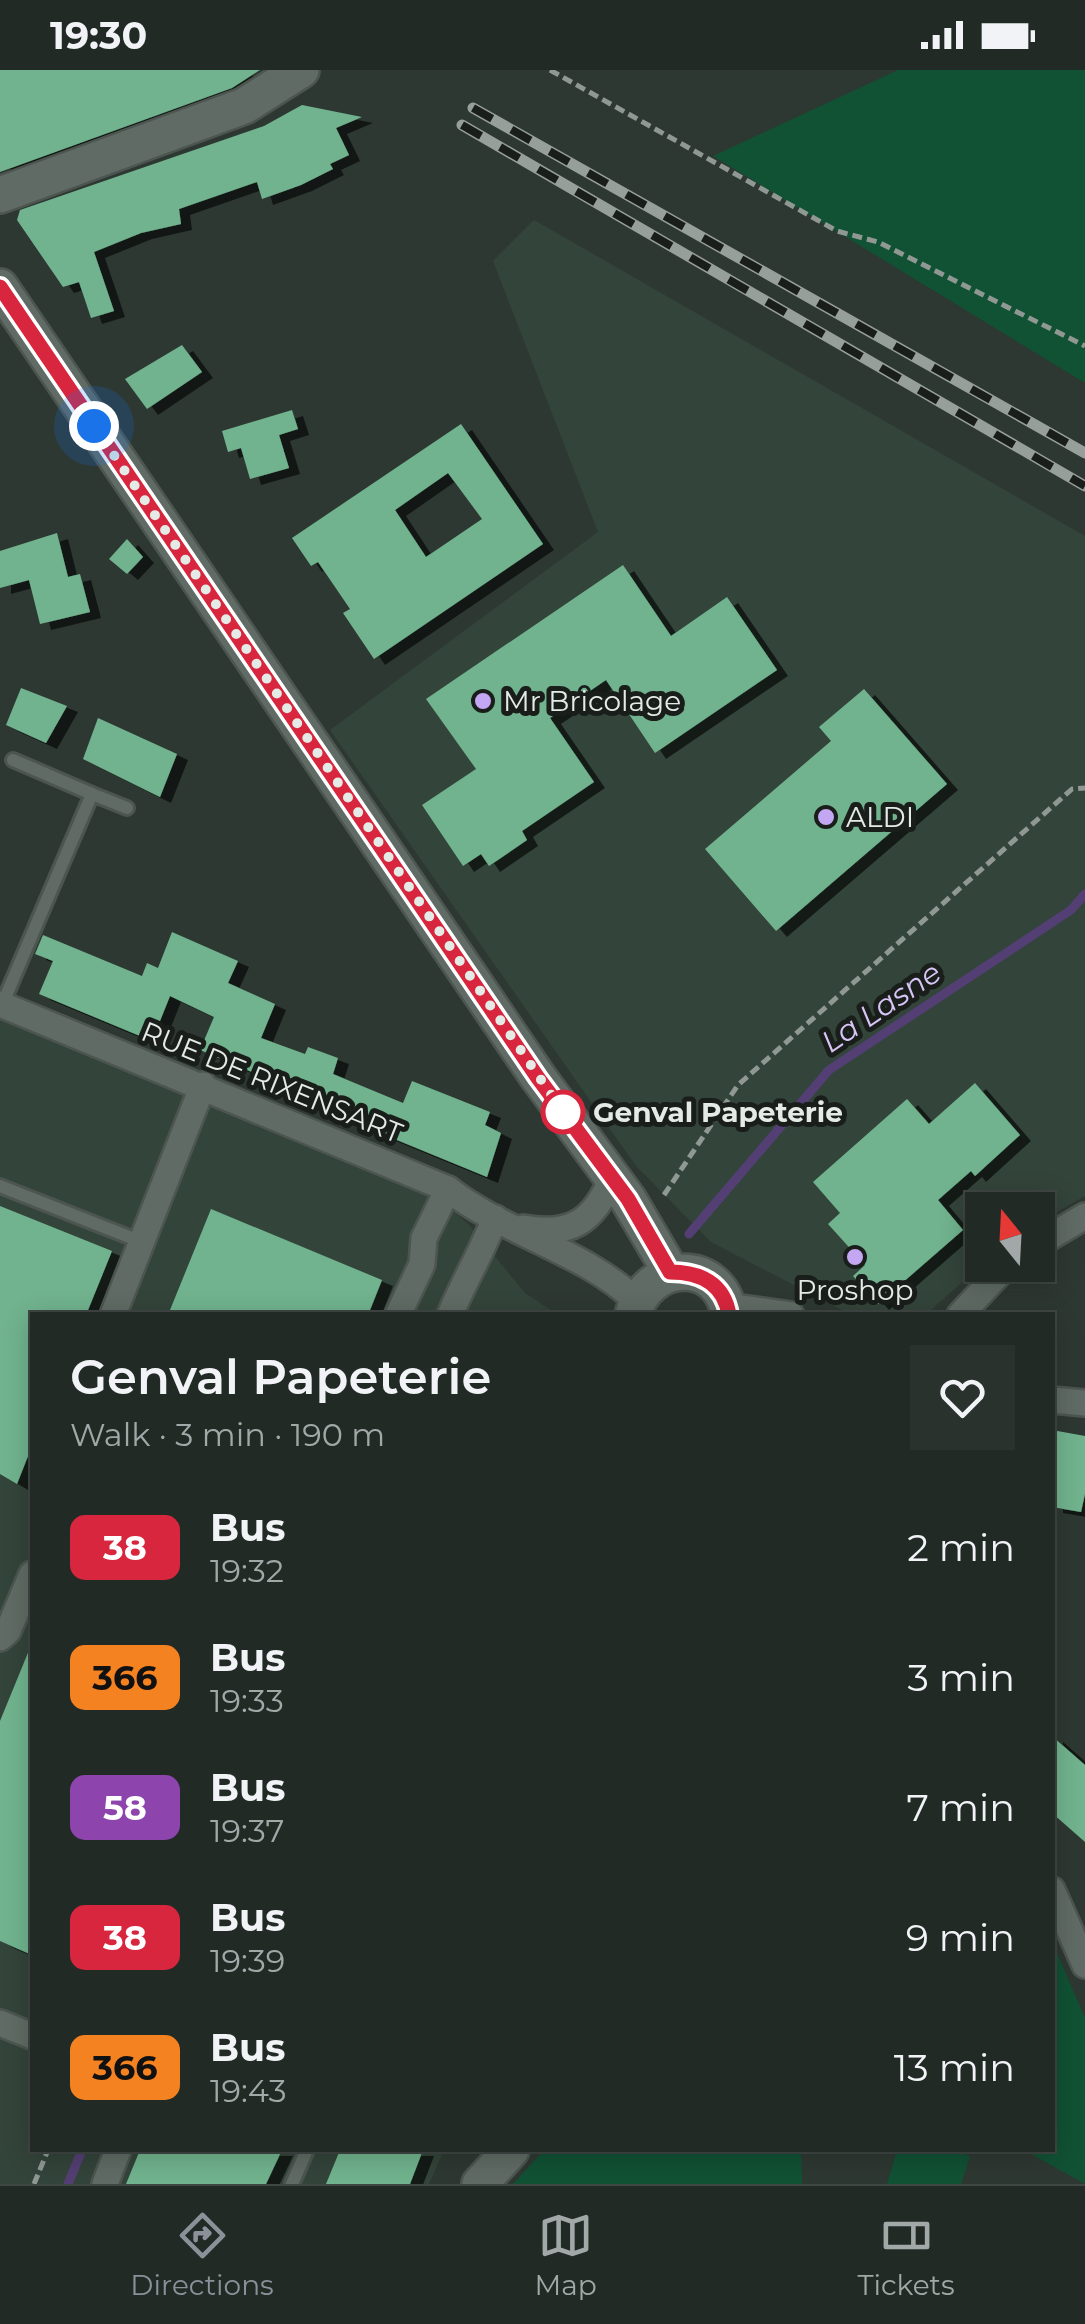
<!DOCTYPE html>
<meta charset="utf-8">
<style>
body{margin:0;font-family:Montserrat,sans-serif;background:#2a322e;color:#f1f3f6;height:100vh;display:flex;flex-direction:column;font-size:38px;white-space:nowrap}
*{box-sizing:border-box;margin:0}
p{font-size:32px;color:#a2a7a7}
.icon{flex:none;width:55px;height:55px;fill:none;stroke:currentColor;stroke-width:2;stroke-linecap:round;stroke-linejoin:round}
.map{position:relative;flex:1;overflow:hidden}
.drawer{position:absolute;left:30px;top:1242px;width:1025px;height:840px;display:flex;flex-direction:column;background:#222a26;border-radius:0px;box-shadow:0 5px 25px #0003,0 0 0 2px #3f4643}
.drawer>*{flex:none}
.badge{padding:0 20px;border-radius:15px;font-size:35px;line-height:65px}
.needle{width:65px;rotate:342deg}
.fabs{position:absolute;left:965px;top:1122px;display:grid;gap:20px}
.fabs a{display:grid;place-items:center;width:90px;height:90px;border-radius:0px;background:#222a26;box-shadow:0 5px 25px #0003,0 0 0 2px #3f4643;font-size:50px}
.you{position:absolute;width:50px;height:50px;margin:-25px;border:8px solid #fff;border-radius:50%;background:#1a73e8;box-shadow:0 0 0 15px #1a73e833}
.map>.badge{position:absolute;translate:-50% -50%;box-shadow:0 0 0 5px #fff}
.round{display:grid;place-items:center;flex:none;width:105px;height:105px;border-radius:0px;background:#2a322e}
.head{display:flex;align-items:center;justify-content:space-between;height:170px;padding:0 40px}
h1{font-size:48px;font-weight:600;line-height:75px}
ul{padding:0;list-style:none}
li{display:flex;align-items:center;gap:30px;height:130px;padding:0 40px}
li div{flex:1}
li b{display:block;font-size:38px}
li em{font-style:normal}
li .badge{min-width:110px;font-weight:700;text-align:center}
.status{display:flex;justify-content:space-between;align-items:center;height:70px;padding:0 50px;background:#222a26;direction:ltr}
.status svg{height:28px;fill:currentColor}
.menu{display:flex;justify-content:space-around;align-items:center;height:140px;border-top:2px solid #3f4643;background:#222a26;font-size:28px;color:#a2a7a7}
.menu a{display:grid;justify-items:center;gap:5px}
.menu .current{color:#8c9099}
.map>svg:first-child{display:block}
.built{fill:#33443a}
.green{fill:#115134}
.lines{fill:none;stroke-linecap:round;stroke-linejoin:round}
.stream{stroke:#533f73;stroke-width:9}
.building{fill:#71b38e;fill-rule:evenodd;filter:url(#shadow)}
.lane-casing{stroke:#4c554f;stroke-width:18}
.street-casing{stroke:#4c554f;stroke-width:30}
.secondary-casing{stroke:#4c554f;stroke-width:40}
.path{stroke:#909893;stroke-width:5;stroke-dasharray:10 5;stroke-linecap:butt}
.lane{stroke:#5f6b64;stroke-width:12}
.street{stroke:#5f6b64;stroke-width:25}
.secondary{stroke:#5f6b64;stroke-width:35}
.rail-casing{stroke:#979f9a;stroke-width:11}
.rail{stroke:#1a1e1b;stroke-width:8;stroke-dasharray:22;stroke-linecap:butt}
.line-casing{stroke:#fff;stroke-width:22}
.line{stroke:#d7263d;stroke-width:15}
.walk{stroke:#e4ebe6;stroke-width:10;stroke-dasharray:0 18}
.poi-dot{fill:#c3a7f2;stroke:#1a1e1b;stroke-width:4}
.stop-dot{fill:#fff;stroke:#d7263d;stroke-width:5}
.labels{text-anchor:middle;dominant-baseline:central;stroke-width:10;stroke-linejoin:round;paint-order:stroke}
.poi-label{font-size:28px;fill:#e4ebe6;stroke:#1a1e1b;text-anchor:start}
.street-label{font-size:28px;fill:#e4ebe6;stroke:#1a1e1b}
.stop-label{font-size:28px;font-weight:bold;fill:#e4ebe6;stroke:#1a1e1b;text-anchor:start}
.water-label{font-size:30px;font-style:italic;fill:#d6c5f6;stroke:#1a1e1b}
</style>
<div class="status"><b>19:30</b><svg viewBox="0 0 49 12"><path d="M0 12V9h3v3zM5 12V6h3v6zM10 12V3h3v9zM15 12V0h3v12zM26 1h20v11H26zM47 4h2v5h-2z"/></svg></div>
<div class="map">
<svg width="1085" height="2114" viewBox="0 0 1085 2114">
<defs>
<filter id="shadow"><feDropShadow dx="11" dy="6" stdDeviation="0" flood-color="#0009"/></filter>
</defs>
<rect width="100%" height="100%" fill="#2e3832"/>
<g class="built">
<polygon points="534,150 1085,466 1085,1126 1038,1153 1038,1140 982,1140 982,1194 930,1241 920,1245 852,1245 711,1172 636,1096 330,660 598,462 493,191"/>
<polygon points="0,939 417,1109 469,1155 525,1223 558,1245 32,1245 32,2080 444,2080 429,2114 0,2114"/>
</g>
<g class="green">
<polygon points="898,0 1085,0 1085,313 713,86"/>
<polygon points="1053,1874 1085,1948 1085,2114 1024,2080 1052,2080"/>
<polygon points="544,2080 801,2080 802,2114 513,2114"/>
<polygon points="897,2080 949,2080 970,2086 961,2114 887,2114"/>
</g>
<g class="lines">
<g class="stream">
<polyline points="689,1164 829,1000 1071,840 1085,824"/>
<polyline points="68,2114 82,2080"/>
</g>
</g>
<g class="building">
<polygon points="0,0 260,0 232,18 0,102"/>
<polygon points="302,35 362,47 336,58 349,85 330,94 333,99 301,115 262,129 257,112 179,139 181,154 141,163 94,182 114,241 91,248 79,212 63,217 17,150 20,140 264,56"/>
<polygon points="182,275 202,302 147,339 125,309"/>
<polygon points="292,340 298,359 279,365 289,398 250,409 241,378 228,382 222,361"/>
<path d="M461,354L543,474L374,589L343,543L350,539L318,492L311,496L292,468ZM448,403L482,449L426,487L395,440Z"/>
<polygon points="57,463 68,507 80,504 90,542 40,554 29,510 0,518 0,481"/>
<polygon points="127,469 143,487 127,504 109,489"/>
<polygon points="623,495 671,566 727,527 777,600 655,683 606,610 550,648 594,712 522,761 527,770 489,796 481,784 463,796 422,735 476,699 426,629"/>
<polygon points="21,618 67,636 46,673 6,655"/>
<polygon points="864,619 947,714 776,861 705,779 831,671 819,657"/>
<polygon points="98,648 177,684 160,727 83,689"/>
<polygon points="172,862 238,891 228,913 275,934 261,968 305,984 308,977 338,988 333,1004 403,1033 412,1011 490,1042 485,1055 501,1063 487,1107 258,1013 261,1006 200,980 214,947 170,926 152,971 39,924 53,891 35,884 43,865 142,906 147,893 158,898"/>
<polygon points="975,1013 1020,1065 975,1106 971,1101 938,1130 963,1160 878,1234 853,1206 865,1195 828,1154 840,1143 813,1112 907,1029 929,1054"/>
<polygon points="0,1136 112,1181 86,1245 32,1245 32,1376 17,1414 0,1404"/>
<polygon points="211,1139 382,1210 368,1245 168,1245"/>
<polygon points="1052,1360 1085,1366 1085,1424 1081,1442 1052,1437"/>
<polygon points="32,1573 32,1885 0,1871 0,1651"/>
<polygon points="1052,1666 1085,1695 1085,1772 1052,1743"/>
<polygon points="140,2080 282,2080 266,2114 126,2114"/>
<polygon points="340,2080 423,2080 410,2114 326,2114"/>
</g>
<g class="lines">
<defs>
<g id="lane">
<polyline points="92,724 127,738"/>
<polyline points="2,935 92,724 13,690"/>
<polyline points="0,1116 142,1172"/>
<polyline points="292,2114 307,2080"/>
</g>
<g id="street">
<path d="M0,934L448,1119C502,1162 588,1183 636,1231"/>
<path d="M523,1158C571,1167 594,1151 612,1108"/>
<polyline points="1038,1174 1085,1146"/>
<polyline points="727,1236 791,1245"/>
<polyline points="113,1245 203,1015"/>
<polyline points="398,1245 422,1194 424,1168 448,1119"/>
<path d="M450,1245C464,1211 482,1182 495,1148"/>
<polyline points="960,1245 1007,1195"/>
<polyline points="1052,1330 1085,1333"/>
<polyline points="0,1568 8,1561 32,1504"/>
<polyline points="1052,1820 1085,1895"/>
<polyline points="0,1953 32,1966"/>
<polyline points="105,2114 118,2080"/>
</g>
<g id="secondary">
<polyline points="0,125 244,36 301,0"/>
<polyline points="0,217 538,1007 628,1129 671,1202"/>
<path d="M633,1245C647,1190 721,1186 729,1245"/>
<polyline points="480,2114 511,2080"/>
</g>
</defs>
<use href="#lane" class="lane-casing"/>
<use href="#street" class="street-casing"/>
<use href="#secondary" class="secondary-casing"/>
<g class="path">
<polyline points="550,0 837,161 878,172 1085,276"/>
<polyline points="664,1125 738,1015 1072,719 1085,718"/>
<polyline points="34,2114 48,2080"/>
</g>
<use href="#lane" class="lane"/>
<use href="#street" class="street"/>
<use href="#secondary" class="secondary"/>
<defs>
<g id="rail">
<polyline points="473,38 1085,383"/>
<polyline points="462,55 1085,416"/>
</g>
</defs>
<use href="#rail" class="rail-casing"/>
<use href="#rail" class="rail"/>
</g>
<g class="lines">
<defs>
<path id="line" d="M0,217L538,1008L628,1129L670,1202C700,1202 724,1213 729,1245"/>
</defs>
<use href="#line" class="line-casing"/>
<use href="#line" class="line"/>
<polyline class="walk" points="94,356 563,1042"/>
</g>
<g class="poi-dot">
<circle cx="483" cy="631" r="10"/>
<circle cx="826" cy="747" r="10"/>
<circle cx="855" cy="1187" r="10"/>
</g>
<circle class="stop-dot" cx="563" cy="1042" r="20"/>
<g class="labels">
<g class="poi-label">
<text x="503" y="631">Mr Bricolage</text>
<text x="846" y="747">ALDI</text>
<text x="855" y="1220" text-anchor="middle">Proshop</text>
</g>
<g class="street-label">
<text transform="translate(272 1012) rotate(22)">RUE DE RIXENSART</text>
</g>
<g class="stop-label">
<text x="593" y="1042">Genval Papeterie</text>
</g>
<g class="water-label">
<text transform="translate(881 937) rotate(-34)">La Lasne</text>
</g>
</g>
</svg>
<div class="fabs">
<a><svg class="needle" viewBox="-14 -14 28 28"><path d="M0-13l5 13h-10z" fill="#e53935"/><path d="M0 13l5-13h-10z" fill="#a2a7a7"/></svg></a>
</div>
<div class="you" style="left:94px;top:356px"></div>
<section class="drawer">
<div class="head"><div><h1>Genval Papeterie</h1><p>Walk · 3 min · 190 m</p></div><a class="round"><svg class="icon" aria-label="heart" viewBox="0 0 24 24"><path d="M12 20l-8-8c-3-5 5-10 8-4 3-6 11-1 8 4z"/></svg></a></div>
<ul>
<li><span class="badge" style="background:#d7263d;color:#fff">38</span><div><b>Bus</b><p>19:32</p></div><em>2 min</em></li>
<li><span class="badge" style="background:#f58220;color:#111">366</span><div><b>Bus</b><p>19:33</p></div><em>3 min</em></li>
<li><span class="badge" style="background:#8e44ad;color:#fff">58</span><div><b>Bus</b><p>19:37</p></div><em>7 min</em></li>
<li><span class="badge" style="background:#d7263d;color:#fff">38</span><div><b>Bus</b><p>19:39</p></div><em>9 min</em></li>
<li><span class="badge" style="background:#f58220;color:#111">366</span><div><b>Bus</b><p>19:43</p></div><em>13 min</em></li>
</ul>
</section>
</div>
<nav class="menu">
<a class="current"><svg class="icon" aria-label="directions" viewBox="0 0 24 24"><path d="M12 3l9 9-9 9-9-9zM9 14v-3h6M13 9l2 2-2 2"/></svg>Directions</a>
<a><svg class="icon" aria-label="map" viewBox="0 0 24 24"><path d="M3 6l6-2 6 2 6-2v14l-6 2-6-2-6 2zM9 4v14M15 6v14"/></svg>Map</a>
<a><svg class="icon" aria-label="tickets" viewBox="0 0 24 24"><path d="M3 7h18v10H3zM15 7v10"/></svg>Tickets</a>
</nav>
